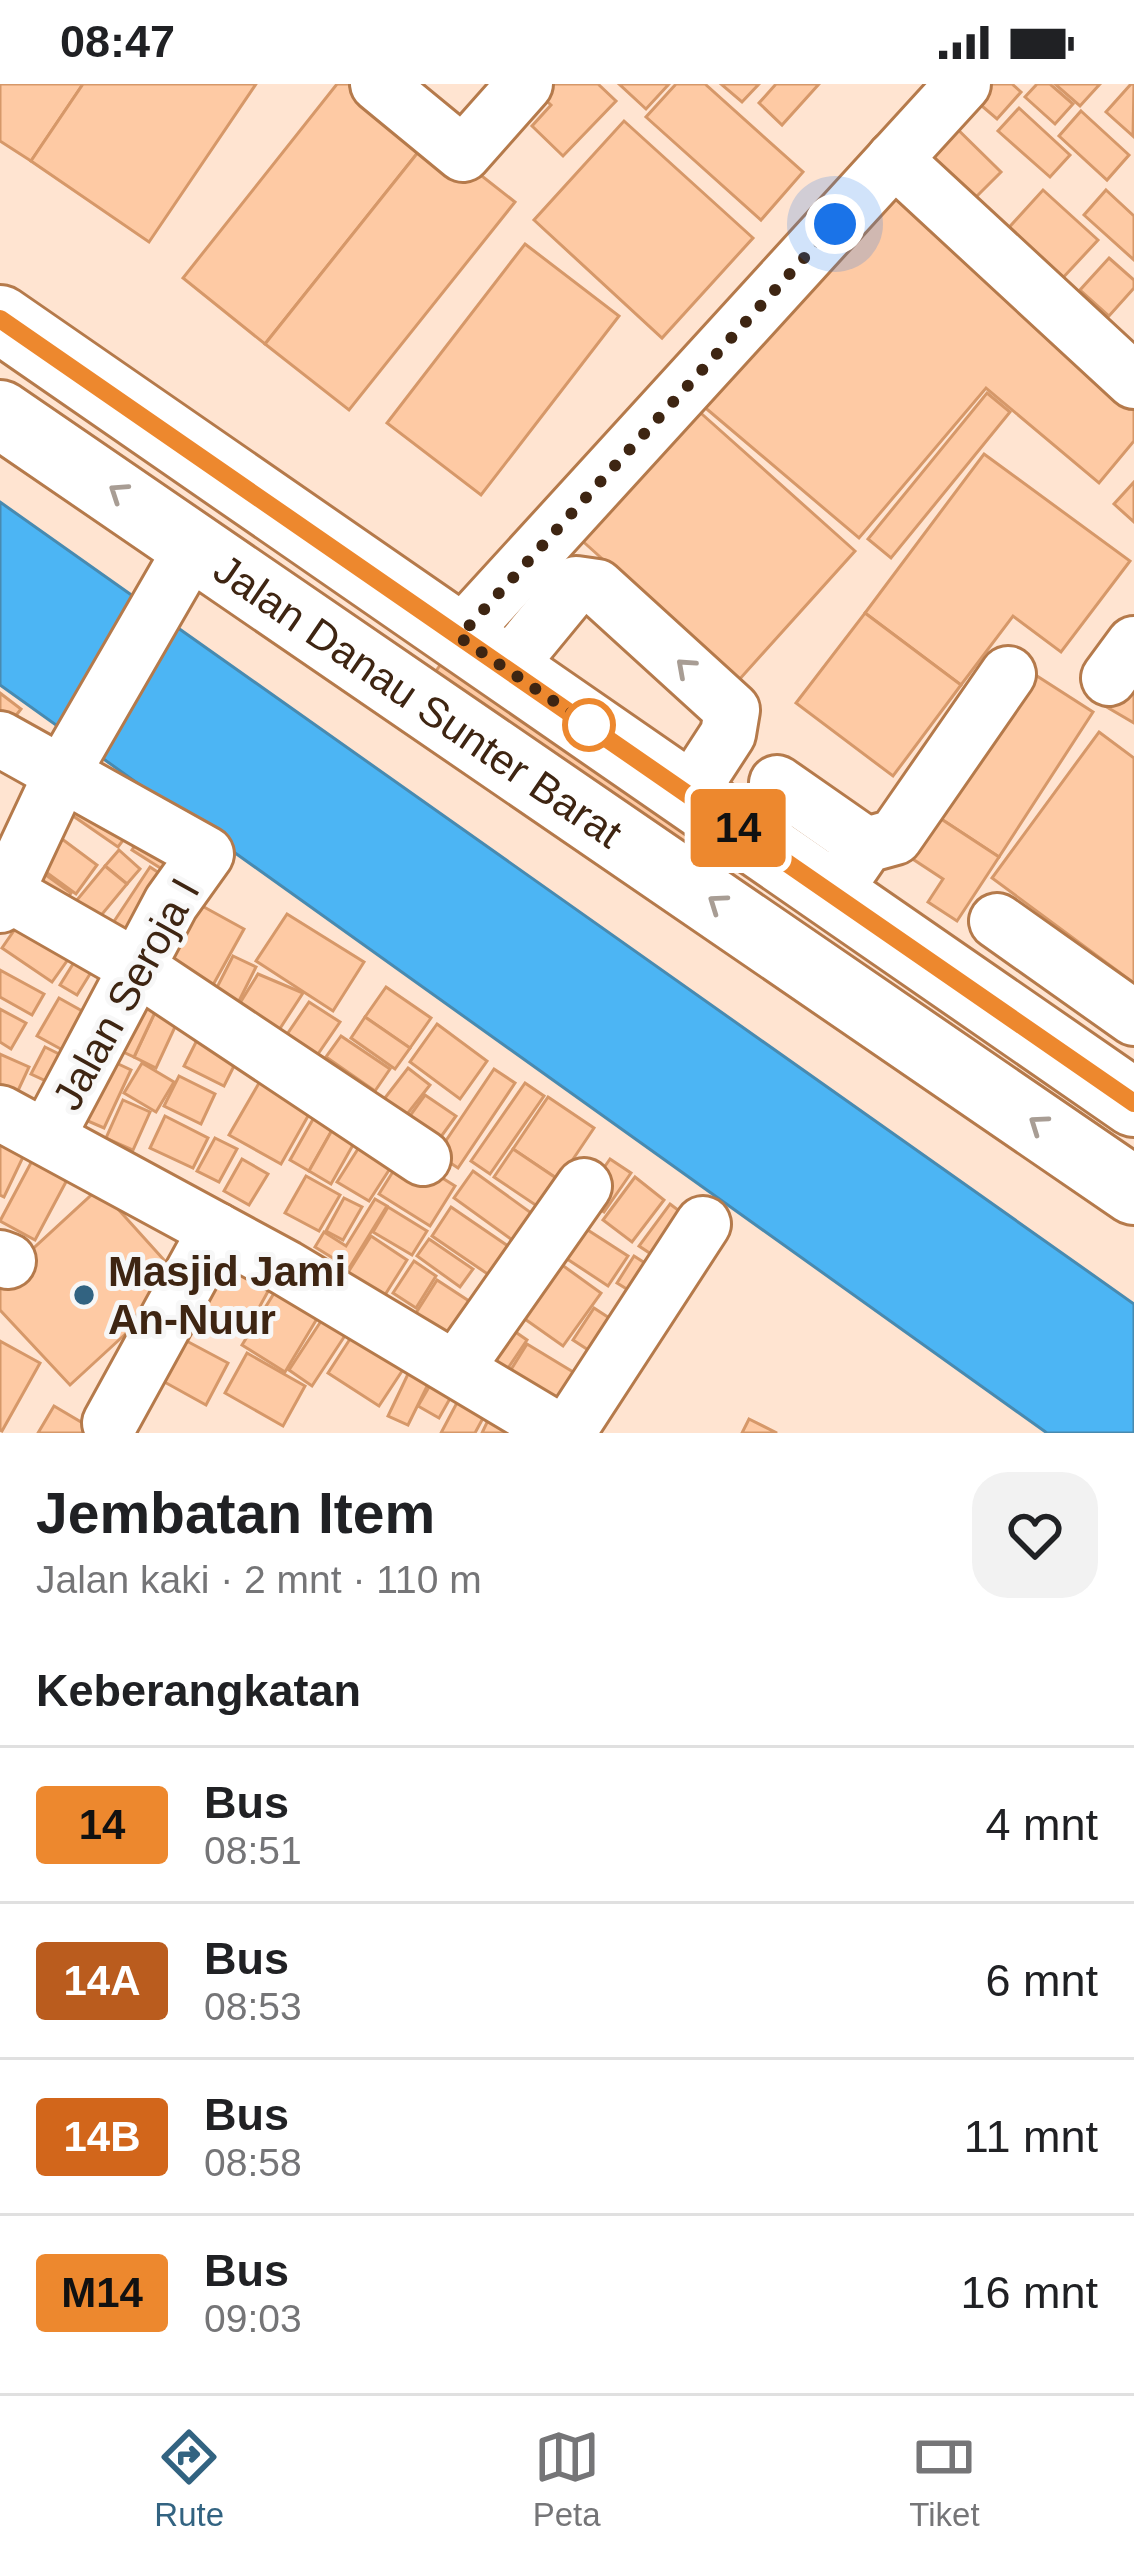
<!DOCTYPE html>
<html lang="id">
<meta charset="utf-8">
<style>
body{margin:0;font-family:Arial,sans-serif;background:#f2f2f2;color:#202124;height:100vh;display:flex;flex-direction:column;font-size:45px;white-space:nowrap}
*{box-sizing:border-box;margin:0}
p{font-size:39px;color:#757577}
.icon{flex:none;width:66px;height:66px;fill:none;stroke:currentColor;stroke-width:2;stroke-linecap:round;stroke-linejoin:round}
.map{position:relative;height:1349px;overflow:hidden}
.drawer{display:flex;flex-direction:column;background:#fff;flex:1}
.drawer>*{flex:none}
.badge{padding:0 24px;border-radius:9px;font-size:42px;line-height:78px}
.you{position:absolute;width:60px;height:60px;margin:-30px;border:9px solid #fff;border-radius:50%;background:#1a73e8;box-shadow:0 0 0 18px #1a73e833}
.map>.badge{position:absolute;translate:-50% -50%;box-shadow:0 0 0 6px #fff}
h2{padding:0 36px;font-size:45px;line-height:108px}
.round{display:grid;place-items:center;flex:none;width:126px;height:126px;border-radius:36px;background:#f2f2f2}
.head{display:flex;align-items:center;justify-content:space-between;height:204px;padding:0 36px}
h1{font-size:57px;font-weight:700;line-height:90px}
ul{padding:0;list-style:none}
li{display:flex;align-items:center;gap:36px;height:156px;padding:0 36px;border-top:3px solid #e0e0e0}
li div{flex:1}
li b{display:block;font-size:45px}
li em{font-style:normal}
li .badge{min-width:132px;font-weight:700;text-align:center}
.status{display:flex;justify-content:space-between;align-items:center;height:84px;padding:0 60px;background:#fff;direction:ltr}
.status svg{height:33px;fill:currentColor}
.tab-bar{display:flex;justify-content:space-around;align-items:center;height:168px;border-top:3px solid #e0e0e0;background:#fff;font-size:33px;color:#757577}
.tab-bar a{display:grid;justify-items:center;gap:6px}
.tab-bar .selected{color:#326381}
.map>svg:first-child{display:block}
.water{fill:#4cb5f4;stroke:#488ab0;stroke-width:3}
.building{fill:#fecaa4;stroke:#d69869;stroke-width:3}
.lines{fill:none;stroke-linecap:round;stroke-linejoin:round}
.minor-casing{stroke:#b57a4b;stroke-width:60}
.major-casing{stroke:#b57a4b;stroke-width:72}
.minor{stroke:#fff;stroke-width:54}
.major{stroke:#fff;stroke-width:66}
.oneway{stroke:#a89d94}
.line-casing{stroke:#fff;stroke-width:27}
.line{stroke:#ed882e;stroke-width:18}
.walk{stroke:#3e2512;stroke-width:12;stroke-dasharray:0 21.6}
.stop-dot{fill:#fff;stroke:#ed882e;stroke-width:6}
.poi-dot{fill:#326381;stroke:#f7f7f7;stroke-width:4.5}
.labels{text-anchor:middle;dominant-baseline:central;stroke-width:10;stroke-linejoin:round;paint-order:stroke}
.street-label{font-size:42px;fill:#3e2512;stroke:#f7f7f7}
.poi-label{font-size:42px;font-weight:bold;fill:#3e2512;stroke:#f7f7f7;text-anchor:start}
</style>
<div class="status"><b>08:47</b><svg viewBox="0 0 49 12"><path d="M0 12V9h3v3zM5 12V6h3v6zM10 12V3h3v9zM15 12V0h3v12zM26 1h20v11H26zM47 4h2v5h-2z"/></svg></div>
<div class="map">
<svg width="1134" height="1349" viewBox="0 0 1134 1349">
<rect width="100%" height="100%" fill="#ffe4d1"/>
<polygon class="water" points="0,418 1134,1220 1134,1349 1047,1349 0,601"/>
<g class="building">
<polygon points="0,0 83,0 31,77 0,57"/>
<polygon points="83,0 256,0 149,158 31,77"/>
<polygon points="337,0 366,0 431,52 265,260 183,194"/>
<polygon points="537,0 598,0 616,17 563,72 532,42 551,21 533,4"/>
<polygon points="619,0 669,0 646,25"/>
<polygon points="676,0 705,0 803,88 761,136 646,33"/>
<polygon points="721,0 759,0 742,18"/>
<polygon points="776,0 819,0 782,41 759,19"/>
<polygon points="977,0 1012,0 1021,8 997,35 968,10"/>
<polygon points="1037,0 1050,0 1073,20 1055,40 1025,13"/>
<polygon points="1055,0 1100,0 1080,22"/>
<polygon points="1131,0 1134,0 1133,52 1106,28"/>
<polygon points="1019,24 1070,71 1050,93 998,47"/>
<polygon points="1081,27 1129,71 1107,96 1059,52"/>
<polygon points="941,29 1001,88 967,122 908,63"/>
<polygon points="624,37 753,154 662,254 534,136"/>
<polygon points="431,52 515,118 349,326 265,260"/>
<polygon points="890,98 1134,304 1134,357 1099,399 986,304 859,454 702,321"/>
<polygon points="1043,106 1098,156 1059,198 1004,149"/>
<polygon points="1106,106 1134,132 1134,176 1084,131"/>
<polygon points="525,160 619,232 481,411 387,339"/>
<polygon points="1109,174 1134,196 1134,204 1109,232 1080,206"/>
<polygon points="987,309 1010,328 891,474 868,455"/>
<polygon points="694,323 855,467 738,597 578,453"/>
<polygon points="984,370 1130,477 1061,568 1013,532 961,601 865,529"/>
<polygon points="1134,398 1134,438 1114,420"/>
<polygon points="865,529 961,601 893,692 796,619"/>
<polygon points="446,573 707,752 692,774 431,594"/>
<polygon points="1134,575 1134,639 1105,622"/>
<polygon points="1023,583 1093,628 999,773 929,727"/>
<polygon points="0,609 21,625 8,642 0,636"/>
<polygon points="1099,648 1134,674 1134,899 992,794"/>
<polygon points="80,707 133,743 118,763 66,727"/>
<polygon points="929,727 999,773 957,837 928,818 943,795 902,768"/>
<polygon points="148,741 176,794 132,766"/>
<polygon points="46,743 97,781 76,810 24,772"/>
<polygon points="119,766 140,785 127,800 105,782"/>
<polygon points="32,781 71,809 60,824 21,796"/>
<polygon points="105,782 127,800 89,846 67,828"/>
<polygon points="150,783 179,802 133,873 103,854"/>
<polygon points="184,812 244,845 203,919 143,886"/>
<polygon points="287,830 364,878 333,927 256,877"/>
<polygon points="24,832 74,867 52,898 2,864"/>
<polygon points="81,867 98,877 77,911 60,901"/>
<polygon points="233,872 256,883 233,929 210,917"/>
<polygon points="0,886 44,910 32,931 0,913"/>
<polygon points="258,890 303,909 266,966 235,927"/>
<polygon points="386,903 431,934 410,964 365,933"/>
<polygon points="165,907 187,917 156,984 134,973"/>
<polygon points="165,907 134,973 104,959"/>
<polygon points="59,914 100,937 79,975 37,952"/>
<polygon points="309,918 340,938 318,970 337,982 327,998 277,965"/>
<polygon points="0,925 26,939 11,965 0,958"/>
<polygon points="365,933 410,964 395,985 351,954"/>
<polygon points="205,940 245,960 224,1002 184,982"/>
<polygon points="437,940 487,977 460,1015 410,978"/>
<polygon points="341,952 390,985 375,1007 326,973"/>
<polygon points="45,963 73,977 61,1004 31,990"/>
<polygon points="95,969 131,986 104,1044 67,1028"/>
<polygon points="0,970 29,983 16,1011 0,1004"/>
<polygon points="142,979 174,998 156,1028 124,1009"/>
<polygon points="270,980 321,1009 281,1080 229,1051"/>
<polygon points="408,984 430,1001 393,1048 371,1032"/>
<polygon points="494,985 515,999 458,1084 437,1070"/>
<polygon points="179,992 215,1010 201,1040 164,1022"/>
<polygon points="525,999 544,1012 490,1090 471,1077"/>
<polygon points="425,1011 456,1032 427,1072 396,1051"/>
<polygon points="548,1013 594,1044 559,1096 513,1065"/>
<polygon points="123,1016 150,1028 133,1066 106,1054"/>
<polygon points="321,1021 340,1032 309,1087 290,1076"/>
<polygon points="165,1032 208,1054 193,1084 150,1064"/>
<polygon points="340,1032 362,1045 331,1100 309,1087"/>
<polygon points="370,1046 402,1066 369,1117 337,1098"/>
<polygon points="215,1054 237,1065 219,1098 197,1087"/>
<polygon points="0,1058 24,1071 4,1113 0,1111"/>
<polygon points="513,1065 559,1096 540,1124 494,1093"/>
<polygon points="404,1070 455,1102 430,1142 379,1110"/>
<polygon points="33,1075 68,1094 35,1156 0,1137"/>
<polygon points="242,1075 268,1090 249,1121 224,1107"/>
<polygon points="610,1075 631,1089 604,1128 583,1114"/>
<polygon points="473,1087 534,1131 515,1158 454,1114"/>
<polygon points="306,1092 340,1111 319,1147 285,1129"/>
<polygon points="635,1093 664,1116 632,1158 603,1136"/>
<polygon points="99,1104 183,1197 70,1301 0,1226 0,1195"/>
<polygon points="344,1114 362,1123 343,1156 326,1147"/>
<polygon points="375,1115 387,1122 349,1184 315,1163 324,1148 346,1162"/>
<polygon points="670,1120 690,1135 660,1176 639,1162"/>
<polygon points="388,1123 427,1147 412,1171 373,1148"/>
<polygon points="451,1123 511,1164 492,1193 432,1152"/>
<polygon points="566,1132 628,1172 608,1202 546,1161"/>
<polygon points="371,1152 407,1176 383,1214 347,1190"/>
<polygon points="429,1155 473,1185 460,1203 417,1172"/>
<polygon points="206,1165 272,1200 244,1251 179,1216"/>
<polygon points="544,1168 601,1209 563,1262 505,1221"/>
<polygon points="634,1172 659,1188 643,1215 617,1199"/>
<polygon points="414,1177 436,1192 416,1224 393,1209"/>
<polygon points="437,1196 469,1217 446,1253 414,1232"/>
<polygon points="281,1198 324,1223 285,1288 242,1261"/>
<polygon points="594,1224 623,1243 602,1275 573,1256"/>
<polygon points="327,1228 350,1244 312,1302 289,1286"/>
<polygon points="498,1236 527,1256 500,1296 470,1276"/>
<polygon points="361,1238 412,1272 379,1322 328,1289"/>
<polygon points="181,1254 228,1279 206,1321 159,1295"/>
<polygon points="0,1257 40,1279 2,1347 0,1346"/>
<polygon points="527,1260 588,1297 563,1339 502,1300"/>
<polygon points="419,1267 440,1276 408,1341 388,1332"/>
<polygon points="247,1269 305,1302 283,1342 225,1309"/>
<polygon points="440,1284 461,1295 439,1334 418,1322"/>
<polygon points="469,1296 496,1310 475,1349 441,1349"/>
<polygon points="54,1322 91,1344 89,1349 38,1349"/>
<polygon points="490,1332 524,1349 482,1349"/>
<polygon points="749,1335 777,1349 742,1349"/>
</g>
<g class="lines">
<defs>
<g id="minor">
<polyline points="378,0 463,70 525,0"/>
<polyline points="894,75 1134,297"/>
<polyline points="459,552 963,0"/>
<polyline points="506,585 576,500 597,503 732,626 728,650 689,710"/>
<polyline points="1109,594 1134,560"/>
<polyline points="0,655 206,770 171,819 48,1051"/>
<polyline points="777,699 866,761"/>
<polyline points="0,805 136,883 423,1074"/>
<polyline points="833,809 866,761 895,753 1008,590"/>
<polyline points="0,821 61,691 195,459"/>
<polyline points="997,837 1134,934"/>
<polyline points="0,1029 286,1184 562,1349"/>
<polyline points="0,1174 8,1177"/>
<polyline points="457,1283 584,1102"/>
<polyline points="110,1339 216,1146"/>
<polyline points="567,1349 703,1140"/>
</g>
<g id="major">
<polyline points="0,235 1134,1019"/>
<path id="s1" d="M0,330L1134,1107"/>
</g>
</defs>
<use href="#minor" class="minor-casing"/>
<use href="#major" class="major-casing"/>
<use href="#minor" class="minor"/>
<use href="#major" class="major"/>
</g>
<defs><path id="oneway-chevron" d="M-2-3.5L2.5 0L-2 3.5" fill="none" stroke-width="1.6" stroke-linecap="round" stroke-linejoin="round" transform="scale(3)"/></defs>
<g class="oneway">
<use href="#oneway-chevron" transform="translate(118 408) rotate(-146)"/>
<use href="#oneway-chevron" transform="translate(685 583) rotate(-138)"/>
<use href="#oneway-chevron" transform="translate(717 819) rotate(-145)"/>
<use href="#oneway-chevron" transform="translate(1038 1040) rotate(-145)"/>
</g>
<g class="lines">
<defs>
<polyline id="line" points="0,235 1134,1019"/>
</defs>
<use href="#line" class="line-casing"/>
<use href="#line" class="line"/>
<polyline class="walk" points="589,641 459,553 835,140"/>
</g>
<circle class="stop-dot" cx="589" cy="641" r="24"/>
<circle class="poi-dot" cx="84" cy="1211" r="12"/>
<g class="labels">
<g class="street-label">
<text stroke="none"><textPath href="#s1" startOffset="507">Jalan Danau Sunter Barat</textPath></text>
<text transform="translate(126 910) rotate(-61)">Jalan Seroja I</text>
</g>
<g class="poi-label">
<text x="108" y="1187">Masjid Jami<tspan x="108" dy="48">An-Nuur</tspan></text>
</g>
</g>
</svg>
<div class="you" style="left:835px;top:140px"></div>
<b class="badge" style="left:738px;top:744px;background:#ed882e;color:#111">14</b>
</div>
<section class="drawer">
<div class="head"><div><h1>Jembatan Item</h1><p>Jalan kaki · 2 mnt · 110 m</p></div><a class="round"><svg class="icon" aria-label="heart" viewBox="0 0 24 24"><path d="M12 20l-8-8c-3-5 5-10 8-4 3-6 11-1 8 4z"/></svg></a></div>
<h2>Keberangkatan</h2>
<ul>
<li><span class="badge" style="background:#ed882e;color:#111">14</span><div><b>Bus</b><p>08:51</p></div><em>4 mnt</em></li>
<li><span class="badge" style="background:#ba5c1e;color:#fff">14A</span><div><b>Bus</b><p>08:53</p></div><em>6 mnt</em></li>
<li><span class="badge" style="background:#d2661b;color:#fff">14B</span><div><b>Bus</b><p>08:58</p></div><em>11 mnt</em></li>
<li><span class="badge" style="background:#ed882e;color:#111">M14</span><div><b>Bus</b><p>09:03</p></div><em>16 mnt</em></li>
</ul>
</section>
<nav class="tab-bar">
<a class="selected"><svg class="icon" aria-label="directions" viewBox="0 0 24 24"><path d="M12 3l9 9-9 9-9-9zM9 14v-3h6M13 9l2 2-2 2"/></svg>Rute</a>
<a><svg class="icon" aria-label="map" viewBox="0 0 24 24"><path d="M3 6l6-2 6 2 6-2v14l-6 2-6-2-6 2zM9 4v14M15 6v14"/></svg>Peta</a>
<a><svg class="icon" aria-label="tickets" viewBox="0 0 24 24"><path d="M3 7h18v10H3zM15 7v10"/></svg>Tiket</a>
</nav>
